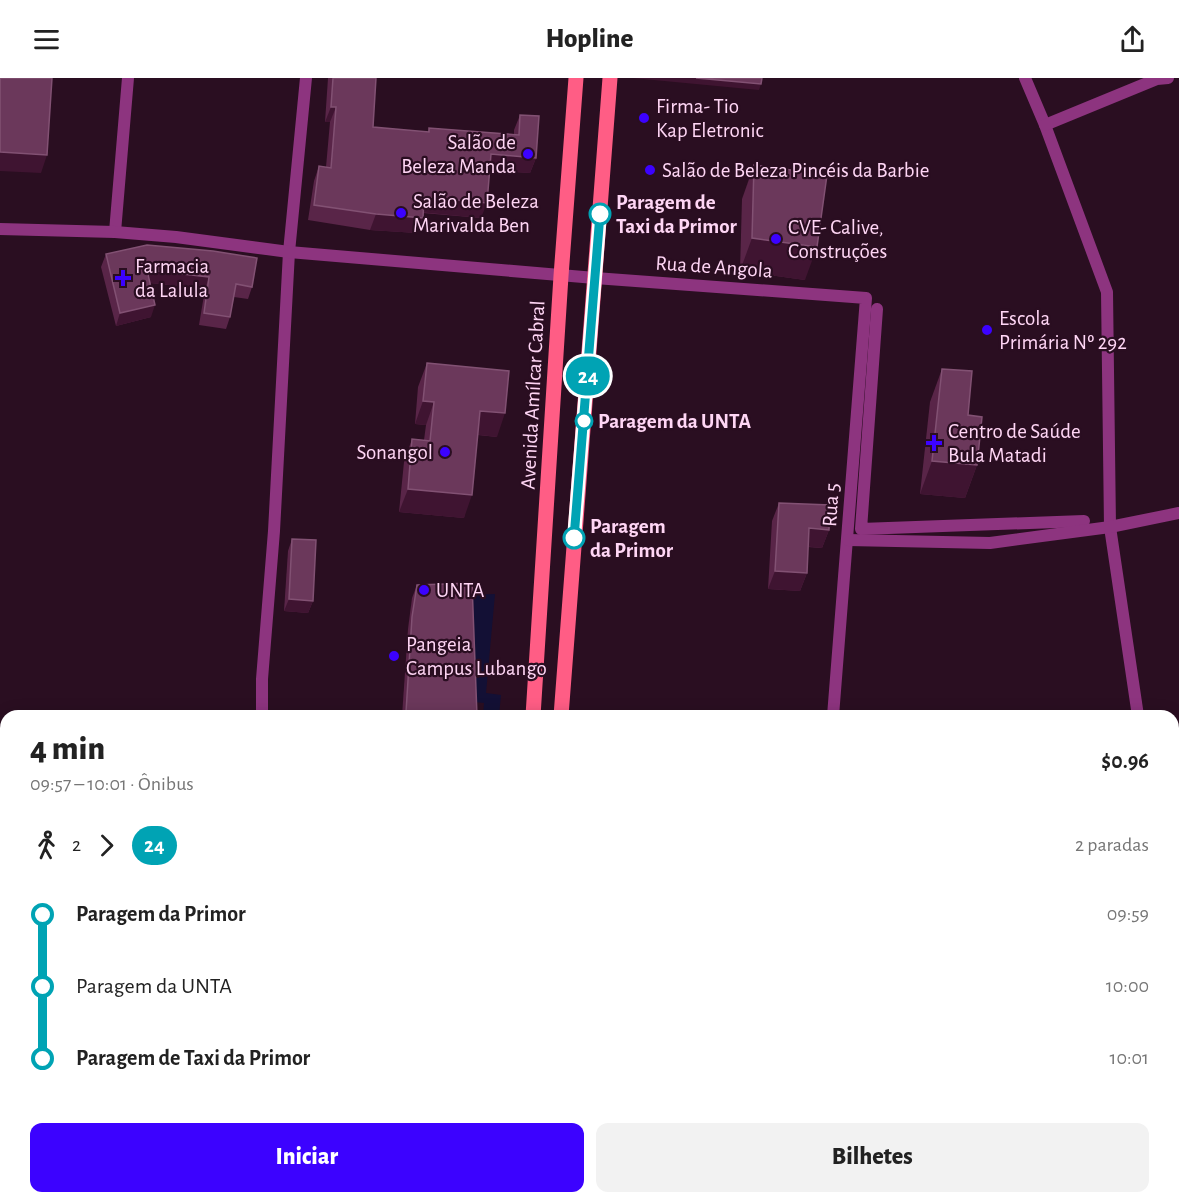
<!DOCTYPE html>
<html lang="pt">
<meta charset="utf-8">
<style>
body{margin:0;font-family:"Alegreya Sans",sans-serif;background:#f2f2f2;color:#222;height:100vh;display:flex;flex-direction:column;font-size:22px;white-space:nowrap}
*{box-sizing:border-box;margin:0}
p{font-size:20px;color:#767676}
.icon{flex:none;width:33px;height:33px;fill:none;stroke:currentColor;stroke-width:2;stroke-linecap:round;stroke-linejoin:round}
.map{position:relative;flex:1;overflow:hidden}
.sheet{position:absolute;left:0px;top:632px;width:1179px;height:494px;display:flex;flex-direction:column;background:#fff;border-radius:18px 18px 0 0;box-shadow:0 3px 15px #0003}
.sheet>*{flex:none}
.badge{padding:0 12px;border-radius:20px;font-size:21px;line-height:39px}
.map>.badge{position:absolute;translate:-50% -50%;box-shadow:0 0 0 3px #fff}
.legs{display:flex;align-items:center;gap:9px;height:66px;padding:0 30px;font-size:20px}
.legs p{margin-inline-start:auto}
.headline{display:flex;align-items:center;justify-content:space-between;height:102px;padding:0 30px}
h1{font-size:33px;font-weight:800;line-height:45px}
.button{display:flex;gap:12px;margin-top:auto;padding:12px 30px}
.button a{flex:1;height:69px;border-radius:12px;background:#3c02ff;color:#fff;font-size:24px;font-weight:800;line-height:69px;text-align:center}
.button a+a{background:#f2f2f2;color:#222}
ul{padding:0 30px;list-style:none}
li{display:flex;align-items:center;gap:21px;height:72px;font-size:22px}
li i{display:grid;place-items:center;width:9px;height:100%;margin:0 8px;background:currentColor}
li i::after{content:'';width:15px;height:15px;margin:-8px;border:4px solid;border-radius:50%;background:#fff}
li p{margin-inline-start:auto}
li:first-child i{background:linear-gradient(#0000 50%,currentColor 0)}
li:last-child i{background:linear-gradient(currentColor 50%,#0000 0)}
header{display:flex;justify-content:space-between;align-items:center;height:78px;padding:0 30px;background:#fff;font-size:27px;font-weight:800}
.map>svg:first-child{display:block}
.garden{fill:#131035}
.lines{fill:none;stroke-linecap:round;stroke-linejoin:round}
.service{stroke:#8d347f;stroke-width:12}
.pedestrian{stroke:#8d347f;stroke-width:12}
.minor{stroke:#8d347f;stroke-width:12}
.tertiary{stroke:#8d347f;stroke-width:12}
.primary{stroke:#ff5d85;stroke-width:15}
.wall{fill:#592548}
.shaded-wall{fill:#3f1431}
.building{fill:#6b385b;stroke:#825173;stroke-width:1.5}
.line-1-casing{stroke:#fff;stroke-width:14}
.line-1{stroke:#00a3b4;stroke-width:9}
.poi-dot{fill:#3c02ff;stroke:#2a0e21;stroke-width:2}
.stop-1-dot{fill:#fff;stroke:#00a3b4;stroke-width:3}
.labels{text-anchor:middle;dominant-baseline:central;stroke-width:4.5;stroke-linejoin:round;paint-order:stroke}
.poi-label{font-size:21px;fill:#ffd6f5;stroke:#2a0e21;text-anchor:start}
.stop-label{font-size:21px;font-weight:bold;fill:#ffd6f5;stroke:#2a0e21;text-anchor:start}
.street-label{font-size:21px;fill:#ffd6f5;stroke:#2a0e21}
</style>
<header><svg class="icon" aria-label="menu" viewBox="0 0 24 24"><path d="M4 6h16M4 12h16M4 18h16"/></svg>Hopline<svg class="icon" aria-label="share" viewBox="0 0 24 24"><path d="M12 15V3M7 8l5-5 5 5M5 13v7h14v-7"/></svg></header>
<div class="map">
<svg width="1179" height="1124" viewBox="0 0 1179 1124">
<rect width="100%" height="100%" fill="#2a0e21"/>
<polygon class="garden" points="495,516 486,615 501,617 499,637 483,637 484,625 464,623 467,599 479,600 481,583 456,581 468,517"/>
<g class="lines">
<polyline class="service" points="115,154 128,0"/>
<polyline class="pedestrian" points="877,231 861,451 1084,443"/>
<g class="minor">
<polyline points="1025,0 1045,47 1107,214 1110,449 1138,638"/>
<polyline points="1045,47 1157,1 1168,0"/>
<polyline points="595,200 866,220 833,638"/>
<polyline points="848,462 990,465 1110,449 1179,435"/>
<polyline points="262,638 262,601 274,453 289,174 306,0"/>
<polyline points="0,792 6,791"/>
<polyline points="1173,916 1179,915"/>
<polyline points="795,1124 795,1119"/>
<polyline points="1110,1124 1110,1119"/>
</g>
<polyline class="tertiary" points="0,151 115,154 176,159 289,174 595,200"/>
<g class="primary">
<polyline points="533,638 561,198 576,0"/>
<polyline points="561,638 610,0"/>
<polyline points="499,1124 499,1119"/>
<polyline points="526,1124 526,1119"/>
</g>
</g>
<g class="wall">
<polygon points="328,0 376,0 373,49 428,54 429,50 514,56 514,52 520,37 536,80 530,95 489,92 481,140 423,135 423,140 417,155 370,152 308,142 314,103 319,88 326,89 330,44 325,44"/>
<polygon points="754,87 805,202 740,193 742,121"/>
<polygon points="106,176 252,209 248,221 234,219 230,239 226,251 199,247 205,211 150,205 151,239 116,248 101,189"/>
<polygon points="427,285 497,359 478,357 464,440 399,434 404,384 412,361 424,362 426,347 415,346 418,309"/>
<polygon points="942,291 968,337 977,387 965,420 920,416 930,324"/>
<polygon points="779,425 829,452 822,470 808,469 807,495 800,513 768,511 772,443"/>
<polygon points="292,461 313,523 308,535 284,533 288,473"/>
<polygon points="417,507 477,638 402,638 408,551 412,520"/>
</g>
<g class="shaded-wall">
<polygon points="633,0 696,0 761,6 759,12"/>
<polygon points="331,29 336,29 330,44 325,44"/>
<polygon points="0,74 47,77 41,95 0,93"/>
<polygon points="491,76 536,80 530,95 485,92"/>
<polygon points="424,119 487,125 481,140 419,134"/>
<polygon points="376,136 423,140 417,155 370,152"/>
<polygon points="752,160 817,169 805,202 740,193"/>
<polygon points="147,192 209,199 205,211 142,204"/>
<polygon points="155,227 151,239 116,248 120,235"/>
<polygon points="423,323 434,324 426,347 415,346"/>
<polygon points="480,333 505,335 497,359 472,356"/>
<polygon points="932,383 977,387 965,420 920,416"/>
<polygon points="408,411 472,417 464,440 399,434"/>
<polygon points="809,450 829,452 822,470 803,468"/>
<polygon points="775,493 807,495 800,513 768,511"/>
<polygon points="289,521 313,523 308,535 284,533"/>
<polygon points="406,634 473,638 405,638"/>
</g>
<g class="building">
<polygon points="0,0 52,0 47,77 0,74"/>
<polygon points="333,0 376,0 373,49 429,54 429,50 519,57 520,37 539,38 536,80 491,76 487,125 424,119 423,140 376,136 314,127 319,88 331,90 336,29 331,29"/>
<polygon points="696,0 762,0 761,6"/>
<polygon points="754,87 827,97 817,169 752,160"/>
<polygon points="147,167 213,173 257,180 252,209 236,206 230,239 204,235 209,199 147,192 155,227 120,235 106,176"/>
<polygon points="427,285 509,293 505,335 480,333 472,417 408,411 412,361 430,363 434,324 423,323"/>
<polygon points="942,291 972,293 968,337 982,339 977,387 932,383"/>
<polygon points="779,425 830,427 829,452 809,450 807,495 775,493"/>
<polygon points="292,461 316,462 313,523 289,521"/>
<polygon points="472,505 477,638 406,634 412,539 417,507"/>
</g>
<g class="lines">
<defs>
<polyline id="line-1" points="574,460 600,136"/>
</defs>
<use href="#line-1" class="line-1-casing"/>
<use href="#line-1" class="line-1"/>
</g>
<g class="poi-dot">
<circle cx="644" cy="40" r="6"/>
<circle cx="528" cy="76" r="6"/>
<circle cx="650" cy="92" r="6"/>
<circle cx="401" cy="135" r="6"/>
<circle cx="776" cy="161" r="6"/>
<path d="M120 191h6v6h6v6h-6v6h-6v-6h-6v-6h6z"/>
<circle cx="987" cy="252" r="6"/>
<path d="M931 356h6v6h6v6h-6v6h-6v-6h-6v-6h6z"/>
<circle cx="445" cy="374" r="6"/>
<circle cx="424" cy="512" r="6"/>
<circle cx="394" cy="578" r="6"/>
</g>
<g class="stop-1-dot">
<circle cx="600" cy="136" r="10"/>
<circle cx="584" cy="343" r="8"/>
<circle cx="574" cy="460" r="10"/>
</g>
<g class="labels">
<g class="poi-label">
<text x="656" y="28">Firma- Tio<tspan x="656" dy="24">Kap Eletronic</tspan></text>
<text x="516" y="64" text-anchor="end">Salão de<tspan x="516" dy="24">Beleza Manda</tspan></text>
<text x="662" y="92">Salão de Beleza Pincéis da Barbie</text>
<text x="413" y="123">Salão de Beleza<tspan x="413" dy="24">Marivalda Ben</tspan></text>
<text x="788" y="149">CVE- Calive,<tspan x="788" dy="24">Construções</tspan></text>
<text x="135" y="188">Farmacia<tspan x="135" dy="24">da Lalula</tspan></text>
<text x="999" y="240">Escola<tspan x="999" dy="24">Primária Nº 292</tspan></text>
<text x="948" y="353">Centro de Saúde<tspan x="948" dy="24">Bula Matadi</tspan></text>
<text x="433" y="374" text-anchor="end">Sonangol</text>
<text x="436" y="512">UNTA</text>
<text x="406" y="566">Pangeia<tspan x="406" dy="24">Campus Lubango</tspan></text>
</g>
<g class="stop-label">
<text x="616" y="124">Paragem de<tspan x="616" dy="24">Taxi da Primor</tspan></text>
<text x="598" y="343">Paragem da UNTA</text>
<text x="590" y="448">Paragem<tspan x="590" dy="24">da Primor</tspan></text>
</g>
<g class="street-label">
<text transform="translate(714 189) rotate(4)">Rua de Angola</text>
<text transform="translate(533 317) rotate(-87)">Avenida Amílcar Cabral</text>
<text transform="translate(831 427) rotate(-86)">Rua 5</text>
</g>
</g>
</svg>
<b class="badge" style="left:588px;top:298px;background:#00a3b4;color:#fff">24</b>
<section class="sheet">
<div class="headline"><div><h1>4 min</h1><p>09:57 – 10:01 · Ônibus</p></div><b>$0.96</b></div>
<div class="legs"><svg class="icon" aria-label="walk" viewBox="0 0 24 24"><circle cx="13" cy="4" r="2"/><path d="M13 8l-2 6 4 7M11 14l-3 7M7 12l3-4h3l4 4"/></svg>2<svg class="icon" aria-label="forward" viewBox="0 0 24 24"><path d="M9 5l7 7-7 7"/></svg><b class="badge" style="background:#00a3b4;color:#fff">24</b><p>2 paradas</p></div>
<ul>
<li><i style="color:#00a3b4"></i><b>Paragem da Primor</b><p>09:59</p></li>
<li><i style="color:#00a3b4"></i><span>Paragem da UNTA</span><p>10:00</p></li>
<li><i style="color:#00a3b4"></i><b>Paragem de Taxi da Primor</b><p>10:01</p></li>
</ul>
<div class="button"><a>Iniciar</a><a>Bilhetes</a></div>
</section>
</div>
